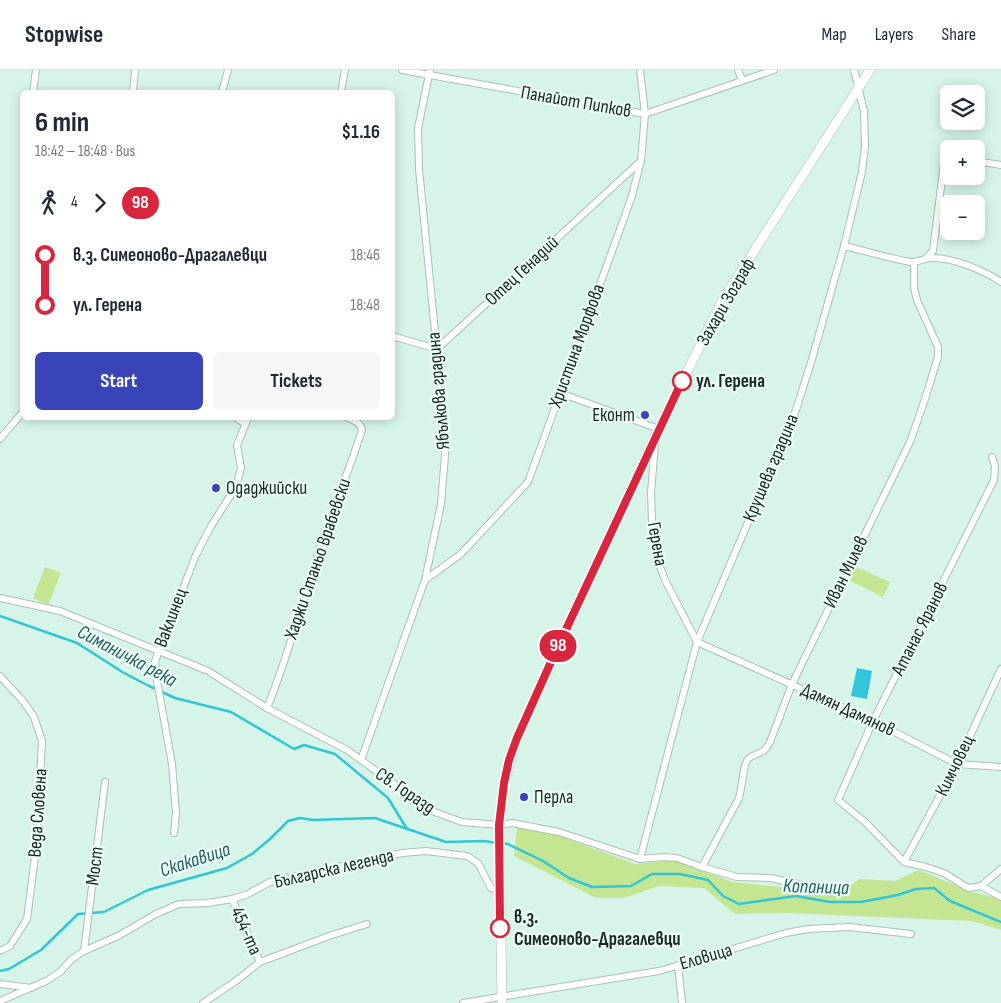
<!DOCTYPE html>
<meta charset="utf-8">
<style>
body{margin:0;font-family:"Sofia Sans Condensed",sans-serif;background:#f6f6f7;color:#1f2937;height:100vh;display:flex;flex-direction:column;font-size:19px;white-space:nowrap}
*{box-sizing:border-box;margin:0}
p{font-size:16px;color:#747a83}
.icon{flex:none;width:28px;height:28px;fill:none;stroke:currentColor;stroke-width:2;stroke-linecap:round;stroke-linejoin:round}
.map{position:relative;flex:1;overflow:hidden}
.drawer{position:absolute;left:20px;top:20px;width:375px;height:330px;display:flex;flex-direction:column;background:#fff;border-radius:8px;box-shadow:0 2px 12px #0003}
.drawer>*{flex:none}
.badge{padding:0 10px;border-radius:16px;font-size:18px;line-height:32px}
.tools{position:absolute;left:940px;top:15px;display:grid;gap:10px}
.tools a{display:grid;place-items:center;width:45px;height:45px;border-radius:8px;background:#fff;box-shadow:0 2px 12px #0003;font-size:25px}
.map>.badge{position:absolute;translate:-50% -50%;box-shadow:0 0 0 2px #fff}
.legs{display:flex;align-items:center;gap:8px;height:55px;padding:0 15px;font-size:16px}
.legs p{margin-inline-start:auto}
.summary{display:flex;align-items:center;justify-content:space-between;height:85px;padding:0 15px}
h1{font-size:28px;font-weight:700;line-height:38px}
.action{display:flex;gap:10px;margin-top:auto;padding:10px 15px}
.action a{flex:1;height:58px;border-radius:8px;background:#3844b7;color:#fff;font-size:20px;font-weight:700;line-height:58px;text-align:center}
.action a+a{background:#f6f6f7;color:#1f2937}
ul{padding:0 15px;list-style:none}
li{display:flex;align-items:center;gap:18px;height:50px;font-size:19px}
li i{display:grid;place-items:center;width:8px;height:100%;margin:0 6px;background:currentColor}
li i::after{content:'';width:12px;height:12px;margin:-6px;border:4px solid;border-radius:50%;background:#fff}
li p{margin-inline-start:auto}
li:first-child i{background:linear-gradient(#0000 50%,currentColor 0)}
li:last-child i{background:linear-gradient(currentColor 50%,#0000 0)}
header{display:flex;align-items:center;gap:30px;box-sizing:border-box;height:70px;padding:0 25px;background:#fff;border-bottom:1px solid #e0e1e3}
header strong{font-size:24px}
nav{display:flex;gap:28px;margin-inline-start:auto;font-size:18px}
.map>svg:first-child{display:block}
.green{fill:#c4e592}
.water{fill:#31c5da}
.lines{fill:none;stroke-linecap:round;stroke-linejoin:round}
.stream{stroke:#31c5da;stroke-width:2.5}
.street-casing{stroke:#a4c2b5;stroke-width:8}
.secondary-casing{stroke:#a4c2b5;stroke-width:10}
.street{stroke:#fff;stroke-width:6}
.secondary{stroke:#fff;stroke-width:9}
.line-1-casing{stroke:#fff;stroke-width:11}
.line-1{stroke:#d7263d;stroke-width:8}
.stop-1-dot{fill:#fff;stroke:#d7263d;stroke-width:2.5}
.poi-dot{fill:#3844b7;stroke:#ecfff7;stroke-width:2}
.labels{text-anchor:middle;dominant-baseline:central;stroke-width:4.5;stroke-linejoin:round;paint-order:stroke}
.street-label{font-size:19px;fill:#1c2823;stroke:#ecfff7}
.stop-label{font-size:19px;font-weight:bold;fill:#1c2823;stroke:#ecfff7;text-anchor:start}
.poi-label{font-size:19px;fill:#1c2823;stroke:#ecfff7;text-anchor:start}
.water-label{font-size:20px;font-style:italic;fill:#275f68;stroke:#ecfff7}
</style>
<header>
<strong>Stopwise</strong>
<nav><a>Map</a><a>Layers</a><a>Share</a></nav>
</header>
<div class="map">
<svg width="1001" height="933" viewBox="0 0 1001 933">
<rect width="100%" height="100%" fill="#d6f5e8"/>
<g class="green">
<polygon points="45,497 61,503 48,535 33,528"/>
<polygon points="856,497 890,512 883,527 850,511"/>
<polygon points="517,757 557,765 635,794 677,790 732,812 838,823 860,809 895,811 919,800 972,822 1001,829 1001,860 972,851 787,843 735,844 704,818 659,816 624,828 596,828 514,786"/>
</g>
<polygon class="water" points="857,598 872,601 867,629 851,626"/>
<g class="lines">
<g class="stream">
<polyline points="0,546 77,573 124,603 149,616 175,628 231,642 294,679 304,675 335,684 388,728 407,759"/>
<polyline points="502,773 508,774 543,791 569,808 592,817 631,816 652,804 680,804 708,810 723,826 739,834 796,826 830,832 861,832 898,825 916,819 934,818 950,831 1001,852"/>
<polyline points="0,901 9,899 41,880 78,844 104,842 148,820 227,798 252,784 270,769 288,751 300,748 313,750 375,748 446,772 484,771 497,773"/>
</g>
<defs>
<g id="street">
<polyline points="402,0 645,44 774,0"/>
<polyline points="738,0 742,10"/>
<polyline points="33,22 36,0"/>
<polyline points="133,22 135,0"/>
<polyline points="222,22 228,0"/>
<polyline points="341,22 345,0"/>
<polyline points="976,91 1001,95"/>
<path d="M844,176C866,181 888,188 911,192C918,193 925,187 933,188C954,188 983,200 1001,212"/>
<polyline points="927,187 933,181 944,93 949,90"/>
<polyline points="392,266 437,279 641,91"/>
<polyline points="560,323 659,359"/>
<polyline points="237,348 245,354"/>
<polyline points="0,369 22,343"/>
<polyline points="655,373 651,423 652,450 659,494 665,510 697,572 873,651 957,694 1001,697"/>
<polyline points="992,387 995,396 994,410 873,651 838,730 865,752 904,792 926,797 944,803 968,818 981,816 1001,799"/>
<polyline points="425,510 461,484 528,412 631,129 641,91 645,44 640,0"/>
<polyline points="0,528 60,541 208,601 267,638 347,680 432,741 462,752 499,755 512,753 559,762 640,789 664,787 677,788 702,797 737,807 771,808 815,818 838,818"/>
<polyline points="0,606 23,631 34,647 42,671 36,779 27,849 10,876 0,881"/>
<path d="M267,638C287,590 300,539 316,490C330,446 348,404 362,360C360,352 355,351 348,348"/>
<polyline points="361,690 425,510 441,434 446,373 419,99 418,58 430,0"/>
<polyline points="174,763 176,743 172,694 157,611 155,591 196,485 211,456 236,417 241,398 237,375 248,348"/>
<polyline points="640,789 697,572 796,340 812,289 844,176 862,102 865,76 864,41 854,0"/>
<polyline points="904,792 957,694 1001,599"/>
<path d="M702,797L739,728C742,719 743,694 748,689C758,681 763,686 770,672L792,614L910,372L925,329L938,287V277L917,230L914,218V192"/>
<polyline points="981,816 1001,827"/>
<polyline points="232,829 260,892"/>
<polyline points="84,881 105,712"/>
<polyline points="678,895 682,933"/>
<polyline points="0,914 31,918"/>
<polyline points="0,931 46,911 60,902 72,889 84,881 118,866 156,844 179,834 208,833 232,829 246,825 270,812 402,783 426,781 467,786 478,793 491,818 499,820"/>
<polyline points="203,933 236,911 260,892 329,866 367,854"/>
<polyline points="463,933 659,901 786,863 808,859 850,857 911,864"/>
</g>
<polyline id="secondary" points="502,933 499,755 504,713 517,668 655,367 722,231 870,0"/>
</defs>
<use href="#street" class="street-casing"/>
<use href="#secondary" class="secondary-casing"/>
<use href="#street" class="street"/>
<use href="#secondary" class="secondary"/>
</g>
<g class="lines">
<defs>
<polyline id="line-1" points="500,858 499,755 504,713 509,690 517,668 555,583 682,311"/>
</defs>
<use href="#line-1" class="line-1-casing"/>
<use href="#line-1" class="line-1"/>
</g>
<g class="stop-1-dot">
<circle cx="682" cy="311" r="9"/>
<circle cx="500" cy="858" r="9"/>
</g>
<g class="poi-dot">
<circle cx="645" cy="345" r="5"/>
<circle cx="216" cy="418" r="5"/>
<circle cx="524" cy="727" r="5"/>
</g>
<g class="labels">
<g class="street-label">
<text transform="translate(576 32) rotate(10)">Панайот Пипков</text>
<text transform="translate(522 201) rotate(-43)">Отец Генадий</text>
<text transform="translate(726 232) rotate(-60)">Захари Зограф</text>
<text transform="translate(577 276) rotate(-70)">Христина Морфова</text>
<text transform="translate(439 321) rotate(-95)">Ябълкова градина</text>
<text transform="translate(771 398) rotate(-67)">Крушева градина</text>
<text transform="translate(657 474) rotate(80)">Герена</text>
<text transform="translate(318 489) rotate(-71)">Хаджи Станьо Врабевски</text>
<text transform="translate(846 502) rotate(-64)">Иван Милев</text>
<text transform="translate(171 548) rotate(-69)">Ваклинец</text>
<text transform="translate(920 559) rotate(-63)">Атанас Яранов</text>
<text transform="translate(848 640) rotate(25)">Дамян Дамянов</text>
<text transform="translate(955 696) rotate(-64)">Кимчовец</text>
<text transform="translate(405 721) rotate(34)">Св. Горазд</text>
<text transform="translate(38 743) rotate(-86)">Веда Словена</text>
<text transform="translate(95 796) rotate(-83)">Мост</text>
<text transform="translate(334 799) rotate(-13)">Българска легенда</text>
<text transform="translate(246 861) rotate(66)">454-та</text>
<text transform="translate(706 887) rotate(-16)">Еловица</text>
</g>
<g class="stop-label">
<text x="696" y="311">ул. Герена</text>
<text x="514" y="847">в.з.<tspan x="514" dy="22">Симеоново-Драгалевци</tspan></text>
</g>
<g class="poi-label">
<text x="635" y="345" text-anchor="end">Еконт</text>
<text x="226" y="418">Одаджийски</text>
<text x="534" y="727">Перла</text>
</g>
<g class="water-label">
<text transform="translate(127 586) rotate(28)">Симаничка река</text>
<text transform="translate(195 790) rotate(-18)">Скакавица</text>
<text transform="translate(816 817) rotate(2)">Копаница</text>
</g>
</g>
</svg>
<div class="tools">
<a><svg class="icon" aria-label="layers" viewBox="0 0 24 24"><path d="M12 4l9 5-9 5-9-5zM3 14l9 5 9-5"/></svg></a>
<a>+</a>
<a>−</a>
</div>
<b class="badge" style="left:558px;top:576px;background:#d7263d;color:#fff">98</b>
<section class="drawer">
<div class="summary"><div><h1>6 min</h1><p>18:42 – 18:48 · Bus</p></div><b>$1.16</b></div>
<div class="legs"><svg class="icon" aria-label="walk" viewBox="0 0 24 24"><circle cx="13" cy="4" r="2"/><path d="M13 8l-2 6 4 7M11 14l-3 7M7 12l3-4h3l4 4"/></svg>4<svg class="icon" aria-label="forward" viewBox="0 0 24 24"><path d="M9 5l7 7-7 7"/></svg><b class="badge" style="background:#d7263d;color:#fff">98</b></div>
<ul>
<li><i style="color:#d7263d"></i><b>в.з. Симеоново-Драгалевци</b><p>18:46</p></li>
<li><i style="color:#d7263d"></i><b>ул. Герена</b><p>18:48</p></li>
</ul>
<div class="action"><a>Start</a><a>Tickets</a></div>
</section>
</div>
